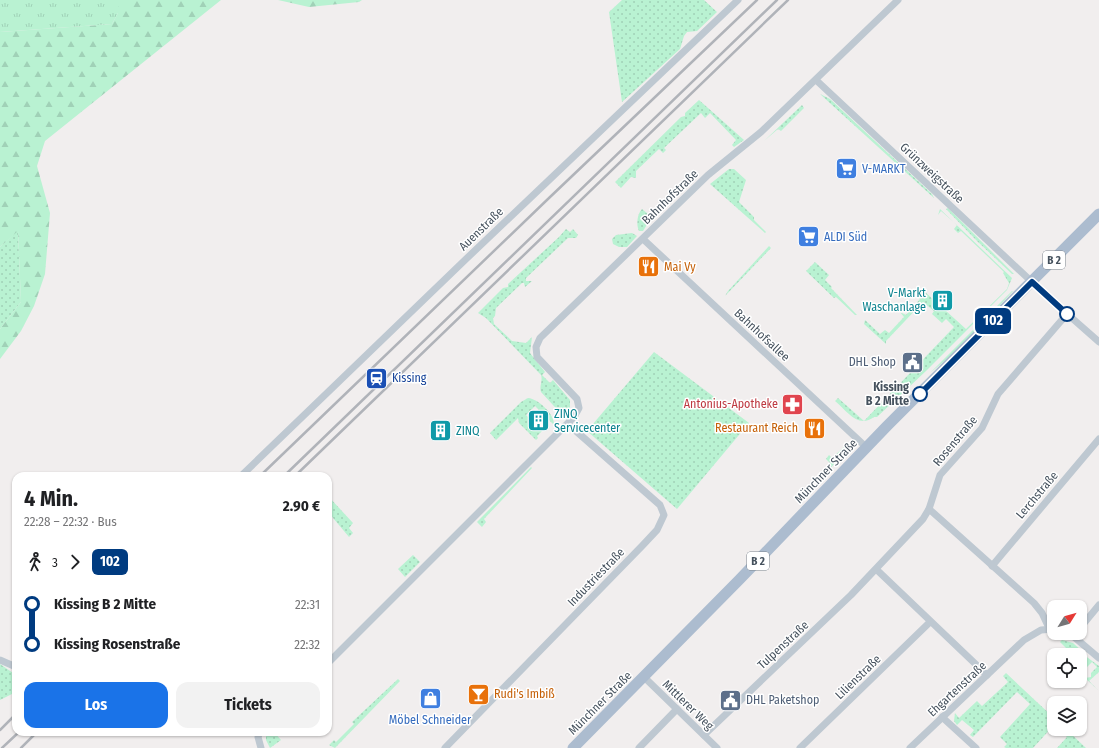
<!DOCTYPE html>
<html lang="de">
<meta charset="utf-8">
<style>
body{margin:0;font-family:"Fira Sans Condensed",sans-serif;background:#f2f2f2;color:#202124;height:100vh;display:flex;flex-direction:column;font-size:15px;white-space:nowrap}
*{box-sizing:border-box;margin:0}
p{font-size:13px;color:#757577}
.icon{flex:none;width:22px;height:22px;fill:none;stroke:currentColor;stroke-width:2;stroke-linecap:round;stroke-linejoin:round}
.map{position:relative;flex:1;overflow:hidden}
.details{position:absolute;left:12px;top:472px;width:320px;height:264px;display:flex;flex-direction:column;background:#fff;border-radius:12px;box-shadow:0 1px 3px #0004}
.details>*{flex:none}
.badge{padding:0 8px;border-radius:6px;font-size:14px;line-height:26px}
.needle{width:26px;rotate:53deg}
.controls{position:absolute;left:1047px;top:600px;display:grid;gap:8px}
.controls a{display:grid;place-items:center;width:40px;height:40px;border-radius:8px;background:#fff;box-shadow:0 1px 3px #0004;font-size:20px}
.map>.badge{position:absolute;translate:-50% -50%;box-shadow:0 0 0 2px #fff}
.legs{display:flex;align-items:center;gap:6px;height:44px;padding:0 12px;font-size:13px}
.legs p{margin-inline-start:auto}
.summary{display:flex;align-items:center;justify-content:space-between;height:68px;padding:0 12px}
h1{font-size:22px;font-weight:700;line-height:30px}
.action{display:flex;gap:8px;margin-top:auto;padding:8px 12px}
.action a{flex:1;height:46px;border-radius:12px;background:#1a73e8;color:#fff;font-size:16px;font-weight:700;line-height:46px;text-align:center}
.action a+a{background:#f2f2f2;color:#202124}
ul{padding:0 12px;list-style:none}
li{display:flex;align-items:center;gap:14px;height:40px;font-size:15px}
li i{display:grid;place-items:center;width:6px;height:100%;margin:0 5px;background:currentColor}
li i::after{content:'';width:10px;height:10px;margin:-5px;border:3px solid;border-radius:50%;background:#fff}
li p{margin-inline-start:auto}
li:first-child i{background:linear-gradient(#0000 50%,currentColor 0)}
li:last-child i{background:linear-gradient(currentColor 50%,#0000 0)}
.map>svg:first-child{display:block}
.grass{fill:url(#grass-dots)}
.forest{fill:url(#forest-firs)}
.park{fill:url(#park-tufts)}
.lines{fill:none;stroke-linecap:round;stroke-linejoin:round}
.street{stroke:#bec8d1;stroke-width:7}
.primary{stroke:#acbccf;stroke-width:11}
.rail{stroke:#b0b3b9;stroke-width:2.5}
.line-1-casing{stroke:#fff;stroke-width:9}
.line-1{stroke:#003b80;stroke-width:6}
.stop-1-dot{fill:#fff;stroke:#003b80;stroke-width:2}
.labels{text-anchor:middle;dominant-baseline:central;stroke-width:3;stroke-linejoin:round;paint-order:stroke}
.shield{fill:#fff;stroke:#7d858e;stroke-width:1}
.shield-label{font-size:11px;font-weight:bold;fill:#45515d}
.shop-label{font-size:12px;fill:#366cbe;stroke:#fff;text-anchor:start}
.street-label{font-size:12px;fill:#45515d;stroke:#fff}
.food-label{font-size:12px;fill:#c56008;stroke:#fff;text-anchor:start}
.culture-label{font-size:12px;fill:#0d838f;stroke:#fff;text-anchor:start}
.service-label{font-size:12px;fill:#4e5e75;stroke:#fff;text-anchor:end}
.transit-label{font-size:12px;fill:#164399;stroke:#fff;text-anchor:start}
.stop-label{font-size:12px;font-weight:bold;fill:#45515d;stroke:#fff;text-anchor:end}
.health-label{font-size:12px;fill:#be3a42;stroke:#fff;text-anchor:end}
</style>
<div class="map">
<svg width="1099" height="748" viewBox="0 0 1099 748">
<defs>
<pattern id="grass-dots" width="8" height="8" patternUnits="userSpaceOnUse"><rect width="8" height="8" fill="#b9f2d2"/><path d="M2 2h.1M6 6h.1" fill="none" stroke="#a0d1b7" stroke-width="1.8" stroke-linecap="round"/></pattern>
<pattern id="forest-firs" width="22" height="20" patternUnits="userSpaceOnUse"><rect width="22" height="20" fill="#b9f2d2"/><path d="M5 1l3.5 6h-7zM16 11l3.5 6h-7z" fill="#a0d1b7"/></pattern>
<pattern id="park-tufts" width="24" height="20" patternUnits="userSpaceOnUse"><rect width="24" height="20" fill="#b9f2d2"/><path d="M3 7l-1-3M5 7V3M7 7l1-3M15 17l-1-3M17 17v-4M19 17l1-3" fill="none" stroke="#a0d1b7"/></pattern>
</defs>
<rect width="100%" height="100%" fill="#f1eeee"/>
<g class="grass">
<polygon points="622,0 704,0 717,12 697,31 687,32 684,36 680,49 622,102 609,12"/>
<polygon points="820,94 830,99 932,194 934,198"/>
<polygon points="699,100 744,140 734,147 732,145 736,140 710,113 705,118 701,113 664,148 666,150 663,153 659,149 636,171 636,178 631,177 621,188 615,182 681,117 685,116 685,113"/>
<polygon points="802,105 804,108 781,131 778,129 764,141"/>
<polygon points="729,169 734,169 746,180 739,202 754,217 754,220 766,232 765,233 710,184"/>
<polygon points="948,208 1014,274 1012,274 977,241 946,209"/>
<path d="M642,209L648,214V223L643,231H639C636,225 637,214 642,209Z"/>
<path d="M940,209L1012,278L1007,290L926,371L877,417H874C858,429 847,411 835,401L838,398L864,421L954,327L946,319L942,323L932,314L934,311L923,302L886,341V344L864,324L865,320L880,334L885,330L889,333L904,317L900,312L906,315L920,299L916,295L923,288L925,290L924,291L966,329L1007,289L1009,283L1003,273L1004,272L961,231L958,233L954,229L957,225L941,211L938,215Z"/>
<path d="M566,229L570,232L573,229L578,235L576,238H568L526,278V281H532L525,287L524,283H522L496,308L495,316L493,318L494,324L512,341L526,343L532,337L530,353L545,372L542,375L550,383L553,380L570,400V410L564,417L541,392C539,386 543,381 541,375L486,318L478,313L503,288L508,287V284L559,237Z"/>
<polygon points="18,230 21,302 0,329 0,247"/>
<polygon points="632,233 637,236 627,247 619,247 613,244 612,239 616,235"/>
<polygon points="769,246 771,248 725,296 728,291"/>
<polygon points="815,262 829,275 825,280 832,287 831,288 857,315 855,315 836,297 834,298 806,271"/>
<polygon points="1012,291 1013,291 960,348 930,373"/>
<polygon points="654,352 749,423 677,509 587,431"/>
<path d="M528,398C539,399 555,415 554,425L535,406L526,415L542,431L537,436L538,438L536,440L519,423L518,418L496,440L490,433L521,402Z"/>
<polygon points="845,446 839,459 819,480 817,477 830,463 826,459 829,455 832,458"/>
<polygon points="531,467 532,468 484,519 486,522 482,527 477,522"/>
<polygon points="328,496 353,523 349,528 353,533 349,537 328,512"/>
<polygon points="413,555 420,562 405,577 398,569"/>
<polygon points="1062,640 1073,643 1082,651 1078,655 1073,655 1060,642"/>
<polygon points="1084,655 1099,666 1099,672 1089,681 1099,691 1085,678 1091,677 1091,673 1097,667 1092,662 1082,672 1080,670 1080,659"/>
<polygon points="0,664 16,675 16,692 0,700"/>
<polygon points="1006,673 1054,718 1054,725 1033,748 1006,748 1004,747 1007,744 1000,737 1030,704 1017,692 973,737 970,735 974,730 962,720 957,725 954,721 955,713 959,718 977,701 982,706 1008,682 1003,676"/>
<polygon points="398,679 400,681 335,748 329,745 334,740 336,742 354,724 352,722"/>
<polygon points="1058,729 1066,729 1086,748 1057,748 1067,737"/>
<polygon points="266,732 274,732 281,740 270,748 266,740"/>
</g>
<g class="forest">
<polygon points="118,0 221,0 45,141 37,166 50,213 45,274 34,306 21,331 0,359 0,329 21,302 18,231 0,247 0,32 112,24 118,13"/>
<polygon points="278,0 362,0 359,2 309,7"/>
</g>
<polygon class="park" points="0,0 118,0 118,13 112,24 0,32"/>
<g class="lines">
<g class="street">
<polyline points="816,80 1048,297 1099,342"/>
<polyline points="643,239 866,447"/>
<polyline points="241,476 465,260 738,0"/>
<polyline points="992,566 1099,439"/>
<polyline points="877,570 987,675"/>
<polyline points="1049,628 1042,613 1034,603 929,509 940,475 982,428 998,394 1067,314"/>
<polyline points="1080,628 1099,605"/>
<polyline points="1066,633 1073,636 1099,658"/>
<polyline points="0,660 16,667"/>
<polyline points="328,663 574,417 579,408 577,399 537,357 536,347 540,338 708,175 761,132 898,0"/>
<polyline points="644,677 717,748"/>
<polyline points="942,717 976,748"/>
<polyline points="260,732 258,737 261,748"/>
<polyline points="704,735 851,595 923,519 929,509"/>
<polyline points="445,748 642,546 657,530 664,515 660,505 568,424"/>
<polyline points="639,748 677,709"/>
<polyline points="800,748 930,622"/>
<polyline points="910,748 1024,640 1041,630 1054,629"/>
</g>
<polyline class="primary" points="573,748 739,580 887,426 1099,214"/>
<g class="rail">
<polyline points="260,476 549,198 757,0"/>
<polyline points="284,476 777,0"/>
<polyline points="295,476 788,0"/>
<polyline points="0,730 16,714"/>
<polyline points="2,748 19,732"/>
<polyline points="21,748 37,732"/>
</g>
</g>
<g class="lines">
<defs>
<polyline id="line-1" points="920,394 1032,282 1067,314"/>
</defs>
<use href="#line-1" class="line-1-casing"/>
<use href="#line-1" class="line-1"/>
</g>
<defs>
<symbol id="supermarket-square" viewBox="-11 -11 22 22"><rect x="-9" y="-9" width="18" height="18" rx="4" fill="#3f7fe0" stroke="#fff"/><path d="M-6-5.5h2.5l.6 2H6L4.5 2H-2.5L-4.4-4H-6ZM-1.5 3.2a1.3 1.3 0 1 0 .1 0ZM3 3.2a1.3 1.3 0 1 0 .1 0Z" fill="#fff"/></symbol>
<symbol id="restaurant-square" viewBox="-11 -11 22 22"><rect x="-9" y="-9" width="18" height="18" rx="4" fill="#e8710a" stroke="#fff"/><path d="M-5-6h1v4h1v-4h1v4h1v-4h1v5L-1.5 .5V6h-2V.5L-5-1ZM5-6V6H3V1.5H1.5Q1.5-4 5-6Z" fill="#fff"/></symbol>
<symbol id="building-square" viewBox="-11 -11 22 22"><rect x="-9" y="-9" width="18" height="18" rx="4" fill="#0f9aa8" stroke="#fff"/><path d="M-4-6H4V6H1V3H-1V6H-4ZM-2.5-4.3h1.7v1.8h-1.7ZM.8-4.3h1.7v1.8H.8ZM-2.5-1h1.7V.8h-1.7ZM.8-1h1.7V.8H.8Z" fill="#fff"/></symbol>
<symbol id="civic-square" viewBox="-11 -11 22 22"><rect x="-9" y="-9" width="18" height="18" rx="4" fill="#5c6f8a" stroke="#fff"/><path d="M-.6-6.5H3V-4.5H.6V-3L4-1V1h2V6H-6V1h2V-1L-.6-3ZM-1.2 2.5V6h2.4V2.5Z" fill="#fff"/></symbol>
<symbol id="station-square" viewBox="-11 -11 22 22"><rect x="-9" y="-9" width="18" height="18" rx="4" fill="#1a4fb4" stroke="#fff"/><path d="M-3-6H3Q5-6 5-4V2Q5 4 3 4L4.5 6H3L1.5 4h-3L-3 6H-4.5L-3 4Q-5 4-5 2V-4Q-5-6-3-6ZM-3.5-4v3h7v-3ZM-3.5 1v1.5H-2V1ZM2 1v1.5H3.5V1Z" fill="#fff"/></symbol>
<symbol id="pharmacy-square" viewBox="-11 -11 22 22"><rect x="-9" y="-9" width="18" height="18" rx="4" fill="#e0444e" stroke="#fff"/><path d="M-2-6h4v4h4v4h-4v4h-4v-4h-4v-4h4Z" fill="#fff"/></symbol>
<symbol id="bar-square" viewBox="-11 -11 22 22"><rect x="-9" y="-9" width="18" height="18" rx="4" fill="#e8710a" stroke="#fff"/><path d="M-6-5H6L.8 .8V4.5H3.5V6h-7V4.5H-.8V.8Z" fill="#fff"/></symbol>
<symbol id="shop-square" viewBox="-11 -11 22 22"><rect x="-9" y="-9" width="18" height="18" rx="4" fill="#3f7fe0" stroke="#fff"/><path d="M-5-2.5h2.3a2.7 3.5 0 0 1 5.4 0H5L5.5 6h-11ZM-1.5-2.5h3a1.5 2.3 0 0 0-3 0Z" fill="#fff"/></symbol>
</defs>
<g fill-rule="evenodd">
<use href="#supermarket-square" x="834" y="156" width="25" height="25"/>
<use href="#supermarket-square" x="796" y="224" width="25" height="25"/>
<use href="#restaurant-square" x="636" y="254" width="25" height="25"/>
<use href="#building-square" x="930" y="288" width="25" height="25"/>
<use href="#civic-square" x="900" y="350" width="25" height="25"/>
<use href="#station-square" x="364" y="366" width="25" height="25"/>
<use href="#pharmacy-square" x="780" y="392" width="25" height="25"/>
<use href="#building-square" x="526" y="408" width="25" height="25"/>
<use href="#restaurant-square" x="802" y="416" width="25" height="25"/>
<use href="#building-square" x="428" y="418" width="25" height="25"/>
<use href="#bar-square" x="466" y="682" width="25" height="25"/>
<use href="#shop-square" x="418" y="686" width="25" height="25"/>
<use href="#civic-square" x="718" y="688" width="25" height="25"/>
</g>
<g class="stop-1-dot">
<circle cx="1067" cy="314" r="7"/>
<circle cx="920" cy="394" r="7"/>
</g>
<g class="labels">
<g class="shield">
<rect x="1043" y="251" width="22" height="18" rx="3"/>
<rect x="747" y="552" width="22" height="18" rx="3"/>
</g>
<g class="shield-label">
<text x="1054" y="260">B 2</text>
<text x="758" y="561">B 2</text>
</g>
<g class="shop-label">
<text x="862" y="169">V-MARKT</text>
<text x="824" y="237">ALDI Süd</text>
<text x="430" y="720" text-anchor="middle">Möbel Schneider</text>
</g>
<g class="street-label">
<text transform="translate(932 173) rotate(43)">Grünzweigstraße</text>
<text transform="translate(670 197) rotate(-44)">Bahnhofstraße</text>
<text transform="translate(481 229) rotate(-44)">Auenstraße</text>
<text transform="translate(762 335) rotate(43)">Bahnhofsallee</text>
<text transform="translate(955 441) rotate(-50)">Rosenstraße</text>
<text transform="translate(826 471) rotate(-46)">Münchner Straße</text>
<text transform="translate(1037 495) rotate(-50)">Lerchstraße</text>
<text transform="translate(596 577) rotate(-46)">Industriestraße</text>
<text transform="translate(783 645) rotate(-43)">Tulpenstraße</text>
<text transform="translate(858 677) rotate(-44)">Lilienstraße</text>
<text transform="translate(957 689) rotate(-43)">Ehgartenstraße</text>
<text transform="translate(600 703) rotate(-45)">Münchner Straße</text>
<text transform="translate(688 705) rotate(44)">Mittlerer Weg</text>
</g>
<g class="food-label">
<text x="664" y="267">Mai Vy</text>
<text x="798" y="428" text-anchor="end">Restaurant Reich</text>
<text x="494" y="694">Rudi's Imbiß</text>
</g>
<g class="culture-label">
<text x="926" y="293" text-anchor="end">V-Markt<tspan x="926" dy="14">Waschanlage</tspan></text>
<text x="554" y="414">ZINQ<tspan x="554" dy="14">Servicecenter</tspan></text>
<text x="456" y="431">ZINQ</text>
</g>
<g class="service-label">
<text x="896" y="362">DHL Shop</text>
<text x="746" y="700" text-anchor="start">DHL Paketshop</text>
</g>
<g class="transit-label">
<text x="392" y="378">Kissing</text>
</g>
<g class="stop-label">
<text x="909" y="387">Kissing<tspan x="909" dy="14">B 2 Mitte</tspan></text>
</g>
<g class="health-label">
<text x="778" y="404">Antonius-Apotheke</text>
</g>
</g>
</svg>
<div class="controls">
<a><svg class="needle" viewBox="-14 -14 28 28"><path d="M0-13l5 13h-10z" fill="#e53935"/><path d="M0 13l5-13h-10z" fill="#757577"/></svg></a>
<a><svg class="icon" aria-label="locate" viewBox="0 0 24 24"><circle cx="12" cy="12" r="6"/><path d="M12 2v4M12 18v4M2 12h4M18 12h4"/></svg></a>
<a><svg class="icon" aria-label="layers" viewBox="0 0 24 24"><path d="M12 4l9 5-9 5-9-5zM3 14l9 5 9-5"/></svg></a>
</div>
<b class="badge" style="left:993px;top:321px;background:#003b80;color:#fff">102</b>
<section class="details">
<div class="summary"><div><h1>4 Min.</h1><p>22:28 – 22:32 · Bus</p></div><b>2.90 €</b></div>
<div class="legs"><svg class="icon" aria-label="walk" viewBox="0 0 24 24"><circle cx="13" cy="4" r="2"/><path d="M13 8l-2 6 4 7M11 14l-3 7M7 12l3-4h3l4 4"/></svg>3<svg class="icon" aria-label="forward" viewBox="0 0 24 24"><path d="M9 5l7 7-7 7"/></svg><b class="badge" style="background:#003b80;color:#fff">102</b></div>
<ul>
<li><i style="color:#003b80"></i><b>Kissing B 2 Mitte</b><p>22:31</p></li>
<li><i style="color:#003b80"></i><b>Kissing Rosenstraße</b><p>22:32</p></li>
</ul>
<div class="action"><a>Los</a><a>Tickets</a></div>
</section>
</div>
